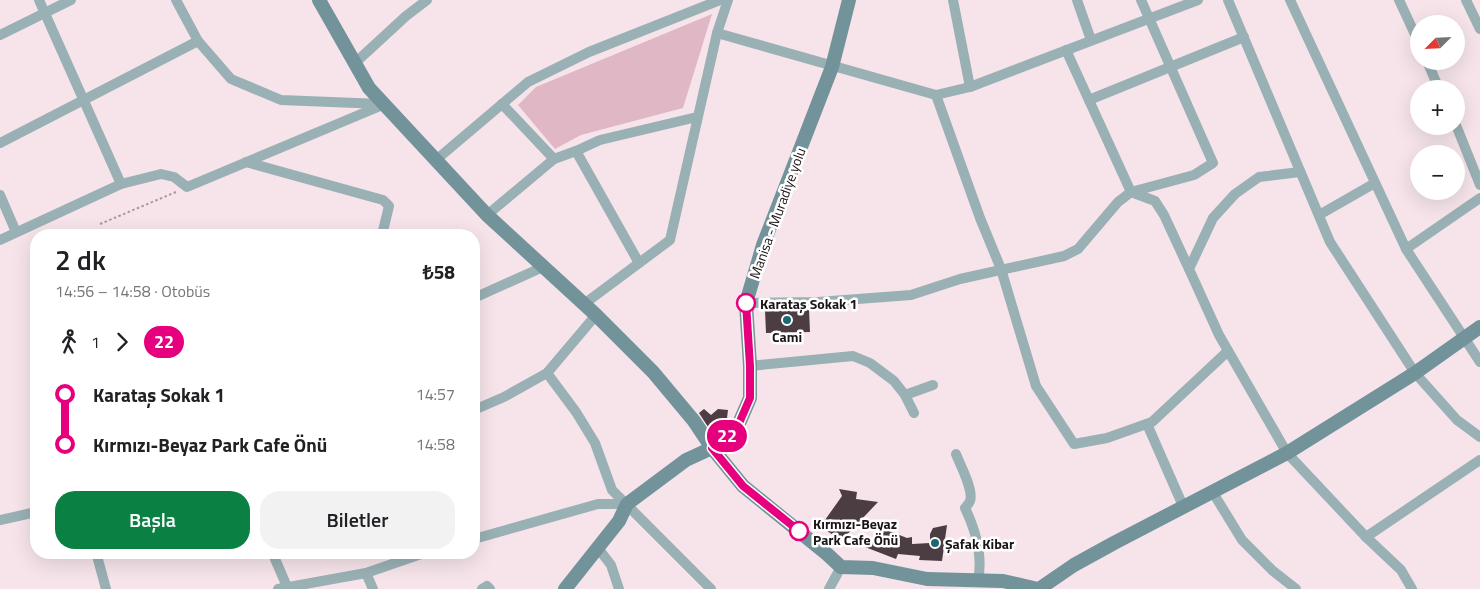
<!DOCTYPE html>
<html lang="tr">
<meta charset="utf-8">
<style>
body{margin:0;font-family:"Titillium Web",sans-serif;background:#f2f2f2;color:#202124;height:100vh;display:flex;flex-direction:column;font-size:19px;white-space:nowrap}
*{box-sizing:border-box;margin:0}
p{font-size:16px;color:#757577}
.icon{flex:none;width:28px;height:28px;fill:none;stroke:currentColor;stroke-width:2;stroke-linecap:round;stroke-linejoin:round}
.map{position:relative;flex:1;overflow:hidden}
.sheet{position:absolute;left:30px;top:229px;width:450px;height:330px;display:flex;flex-direction:column;background:#fff;border-radius:20px;box-shadow:0 5px 20px #0002}
.sheet>*{flex:none}
.badge{padding:0 10px;border-radius:16px;font-size:18px;line-height:32px}
.needle{width:32px;rotate:246deg}
.fabs{position:absolute;left:1410px;top:15px;display:grid;gap:10px}
.fabs a{display:grid;place-items:center;width:55px;height:55px;border-radius:50%;background:#fff;box-shadow:0 5px 20px #0002;font-size:25px}
.map>.badge{position:absolute;translate:-50% -50%;box-shadow:0 0 0 2px #fff}
.legs{display:flex;align-items:center;gap:8px;height:55px;padding:0 25px;font-size:16px}
.legs p{margin-inline-start:auto}
.overview{display:flex;align-items:center;justify-content:space-between;height:85px;padding:0 25px}
h1{font-size:28px;font-weight:600;line-height:38px}
.action{display:flex;gap:10px;margin-top:auto;padding:10px 25px}
.action a{flex:1;height:58px;border-radius:20px;background:#0b8043;color:#fff;font-size:20px;font-weight:600;line-height:58px;text-align:center}
.action a+a{background:#f2f2f2;color:#202124}
ul{padding:0 25px;list-style:none}
li{display:flex;align-items:center;gap:18px;height:50px;font-size:19px}
li i{display:grid;place-items:center;width:8px;height:100%;margin:0 6px;background:currentColor}
li i::after{content:'';width:12px;height:12px;margin:-6px;border:4px solid;border-radius:50%;background:#fff}
li p{margin-inline-start:auto}
li:first-child i{background:linear-gradient(#0000 50%,currentColor 0)}
li:last-child i{background:linear-gradient(currentColor 50%,#0000 0)}
.map>svg:first-child{display:block}
.green{fill:#dfb7c5}
.building{fill:#4b3d42}
.lines{fill:none;stroke-linecap:round;stroke-linejoin:round}
.path{stroke:#a6989d;stroke-width:2;stroke-dasharray:2.5 2.5;stroke-linecap:butt}
.street{stroke:#99b0b4;stroke-width:10}
.secondary{stroke:#72939a;stroke-width:14}
.line-1-casing{stroke:#fff;stroke-width:11}
.line-1{stroke:#e6007e;stroke-width:8}
.stop-1-dot{fill:#fff;stroke:#e6007e;stroke-width:2.5}
.poi-dot{fill:#1c6572;stroke:#fff;stroke-width:2}
.labels{text-anchor:middle;dominant-baseline:central;stroke-width:5;stroke-linejoin:round;paint-order:stroke}
.street-label{font-size:14px;fill:#1a1416;stroke:#fff}
.stop-label{font-size:14px;font-weight:bold;fill:#1a1416;stroke:#fff;text-anchor:start}
.poi-label{font-size:14px;font-weight:bold;fill:#1a1416;stroke:#fff}
</style>
<div class="map">
<svg width="1480" height="589" viewBox="0 0 1480 589">
<rect width="100%" height="100%" fill="#f6e4ea"/>
<polygon class="green" points="712,14 683,108 581,135 555,149 518,105 536,87"/>
<g class="building">
<polygon points="809,309 810,332 766,333 765,310"/>
<polygon points="704,409 711,415 718,409 728,410 727,418 712,433 699,413"/>
<polygon points="839,489 857,492 856,499 878,502 842,540 820,527 842,496"/>
<polygon points="947,525 942,561 919,560 920,556 898,554 896,559 865,547 884,529 907,538 912,537 912,544 930,543 930,534 933,528"/>
</g>
<g class="lines">
<polyline class="path" points="100,224 176,192"/>
<g class="street">
<polyline points="39,0 121,184"/>
<polyline points="176,0 198,41 231,79 281,100 381,104"/>
<polyline points="953,0 970,87"/>
<polyline points="1077,0 1091,40"/>
<polyline points="1228,0 1330,242 1415,373 1457,420 1480,437"/>
<polyline points="1290,0 1406,249 1480,362"/>
<polyline points="1399,0 1419,43"/>
<polyline points="1466,0 1480,29"/>
<polyline points="717,33 936,95 970,87 1198,0"/>
<polyline points="0,35 71,0"/>
<polyline points="1066,50 1131,192 1194,175 1213,163 1141,0"/>
<polyline points="1427,61 1439,89"/>
<polyline points="355,63 406,16 427,0"/>
<polyline points="936,95 980,218 1001,269 1036,386 1074,444 1107,438 1152,422 1228,351"/>
<polyline points="1089,100 1244,37"/>
<polyline points="502,104 554,159"/>
<polyline points="1456,125 1480,185"/>
<polyline points="0,143 198,41"/>
<polyline points="576,151 639,263"/>
<polyline points="436,160 528,82 589,52 720,0"/>
<polyline points="246,162 383,200 389,206 382,235"/>
<polyline points="1300,172 1259,177 1235,194 1213,218 1189,269 1219,335 1287,453 1366,537 1401,570 1412,589"/>
<polyline points="0,195 16,232"/>
<polyline points="487,215 554,159 576,151 600,140 697,117"/>
<polyline points="1319,215 1375,183"/>
<polyline points="0,240 121,184 161,174 174,177 187,187 385,104"/>
<polyline points="1406,249 1480,198"/>
<polyline points="474,298 543,267"/>
<polyline points="746,303 818,302 911,295 960,279 1064,256 1078,249 1118,202 1131,192 1155,201 1164,215 1189,269"/>
<polyline points="584,304 670,240 717,33 728,0"/>
<polyline points="750,366 853,356 870,363 894,381 905,395 914,413"/>
<polyline points="547,373 576,412 595,443 612,490 711,589"/>
<polyline points="905,395 933,385"/>
<polyline points="474,410 504,397 547,373 596,315"/>
<polyline points="1147,424 1183,506"/>
<path d="M956,454C960,465 974,490 970,501C970,502 966,507 965,508C976,531 983,556 978,581"/>
<polyline points="1212,491 1242,540 1273,571 1296,589"/>
<polyline points="0,520 36,512"/>
<polyline points="1366,537 1480,460"/>
<polyline points="474,539 598,504 627,504"/>
<polyline points="598,548 611,565 619,589"/>
<polyline points="96,552 106,589"/>
<polyline points="272,552 288,589"/>
<polyline points="366,573 373,589"/>
<polyline points="278,589 366,573 427,552"/>
<polyline points="482,589 487,586 490,589"/>
<polyline points="829,589 841,567"/>
</g>
<g class="secondary">
<polyline points="319,0 369,88 487,215 596,315 653,372 694,421 712,448 743,486 827,554 841,567 873,568 927,579 1003,581 1038,589"/>
<polyline points="565,589 619,521 627,504 686,460 712,448 737,428 750,398 750,366 746,303 763,245 832,67 849,0"/>
<polyline points="1039,589 1074,565 1114,543 1287,453 1415,373 1480,327"/>
</g>
</g>
<g class="lines">
<defs>
<polyline id="line-1" points="746,303 750,366 750,398 737,428 712,448 743,486 799,531"/>
</defs>
<use href="#line-1" class="line-1-casing"/>
<use href="#line-1" class="line-1"/>
</g>
<g class="stop-1-dot">
<circle cx="746" cy="303" r="9"/>
<circle cx="799" cy="531" r="9"/>
</g>
<g class="poi-dot">
<circle cx="787" cy="320" r="5"/>
<circle cx="935" cy="543" r="5"/>
</g>
<g class="labels">
<g class="street-label">
<text transform="translate(777 213) rotate(-70)">Manisa - Muradiye yolu</text>
</g>
<g class="stop-label">
<text x="760" y="303">Karataş Sokak 1</text>
<text x="813" y="523">Kırmızı-Beyaz<tspan x="813" dy="16">Park Cafe Önü</tspan></text>
</g>
<g class="poi-label">
<text x="787" y="336">Cami</text>
<text x="945" y="543" text-anchor="start">Şafak Kibar</text>
</g>
</g>
</svg>
<div class="fabs">
<a><svg class="needle" viewBox="-14 -14 28 28"><path d="M0-13l5 13h-10z" fill="#e53935"/><path d="M0 13l5-13h-10z" fill="#757577"/></svg></a>
<a>+</a>
<a>−</a>
</div>
<b class="badge" style="left:727px;top:436px;background:#e6007e;color:#fff">22</b>
<section class="sheet">
<div class="overview"><div><h1>2 dk</h1><p>14:56 – 14:58 · Otobüs</p></div><b>₺58</b></div>
<div class="legs"><svg class="icon" aria-label="walk" viewBox="0 0 24 24"><circle cx="13" cy="4" r="2"/><path d="M13 8l-2 6 4 7M11 14l-3 7M7 12l3-4h3l4 4"/></svg>1<svg class="icon" aria-label="forward" viewBox="0 0 24 24"><path d="M9 5l7 7-7 7"/></svg><b class="badge" style="background:#e6007e;color:#fff">22</b></div>
<ul>
<li><i style="color:#e6007e"></i><b>Karataş Sokak 1</b><p>14:57</p></li>
<li><i style="color:#e6007e"></i><b>Kırmızı-Beyaz Park Cafe Önü</b><p>14:58</p></li>
</ul>
<div class="action"><a>Başla</a><a>Biletler</a></div>
</section>
</div>
